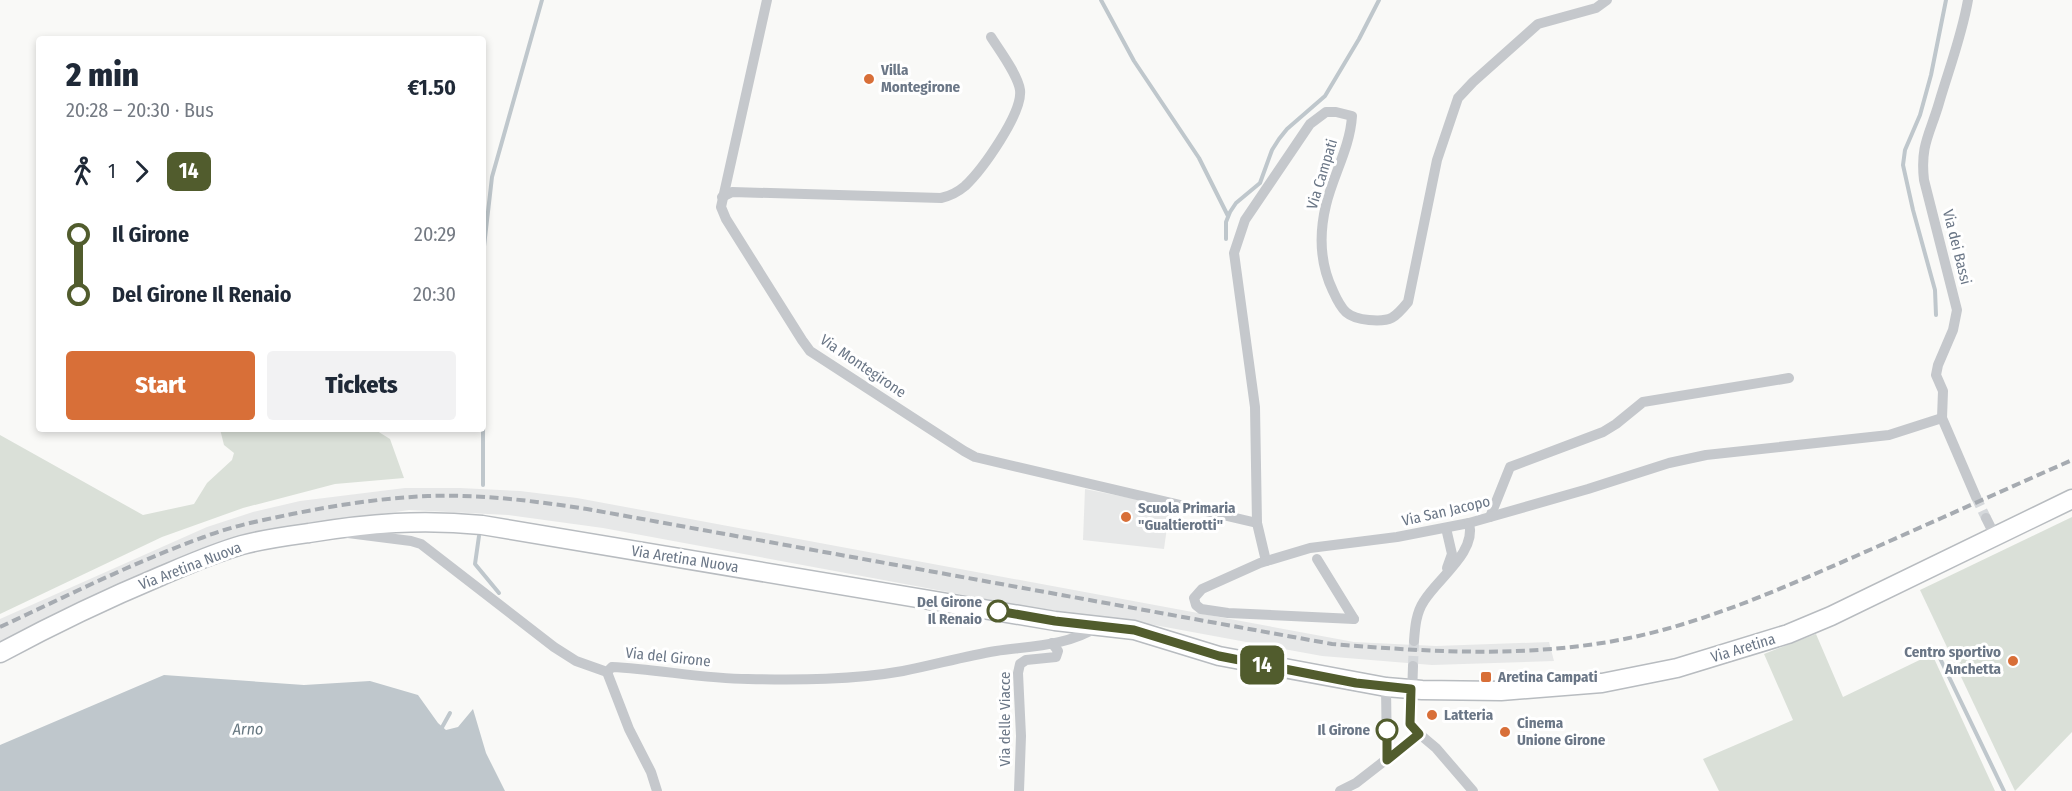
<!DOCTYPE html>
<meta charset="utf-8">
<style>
body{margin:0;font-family:"Fira Sans Condensed",sans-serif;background:#f2f2f3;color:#1f2937;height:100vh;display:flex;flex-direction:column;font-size:22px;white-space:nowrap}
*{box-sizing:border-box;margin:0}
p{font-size:20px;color:#747a83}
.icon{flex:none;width:33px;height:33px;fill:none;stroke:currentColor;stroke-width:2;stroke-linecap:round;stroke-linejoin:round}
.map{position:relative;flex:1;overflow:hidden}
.details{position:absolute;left:36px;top:36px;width:450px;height:396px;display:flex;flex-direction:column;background:#fff;border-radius:6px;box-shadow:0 3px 9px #0003}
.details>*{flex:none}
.badge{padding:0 12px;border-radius:9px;font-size:21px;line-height:39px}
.map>.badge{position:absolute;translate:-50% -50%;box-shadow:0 0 0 3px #fff}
.legs{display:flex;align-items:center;gap:9px;height:66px;padding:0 30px;font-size:20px}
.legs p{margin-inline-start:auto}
.summary{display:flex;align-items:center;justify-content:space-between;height:102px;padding:0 30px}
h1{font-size:33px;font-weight:800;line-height:45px}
.cta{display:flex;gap:12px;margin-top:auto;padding:12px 30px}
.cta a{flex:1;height:69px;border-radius:6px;background:#d86f38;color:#fff;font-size:24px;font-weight:800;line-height:69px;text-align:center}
.cta a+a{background:#f2f2f3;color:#1f2937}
ul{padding:0 30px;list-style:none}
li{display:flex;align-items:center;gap:21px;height:60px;font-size:22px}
li i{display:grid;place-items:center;width:9px;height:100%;margin:0 8px;background:currentColor}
li i::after{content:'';width:15px;height:15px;margin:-8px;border:4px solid;border-radius:50%;background:#fff}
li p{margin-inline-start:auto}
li:first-child i{background:linear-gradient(#0000 50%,currentColor 0)}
li:last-child i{background:linear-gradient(currentColor 50%,#0000 0)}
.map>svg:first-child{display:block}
.built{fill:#e7e8e8}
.green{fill:#dae0d8}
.water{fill:#bfc7cc}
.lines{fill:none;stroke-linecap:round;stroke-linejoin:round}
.stream{stroke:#bfc7cc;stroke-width:4}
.street-tunnel{stroke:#d5d8db;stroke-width:10;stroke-dasharray:10 5;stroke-linecap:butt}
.primary-casing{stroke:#b8bcc0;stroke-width:21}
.street{stroke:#c5c8cc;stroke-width:10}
.primary{stroke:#fff;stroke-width:18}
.rail{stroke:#a6abb1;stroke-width:4;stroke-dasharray:9 4.5;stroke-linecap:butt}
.line-1-casing{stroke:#fff;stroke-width:14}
.line-1{stroke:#515c2d;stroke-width:9}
.poi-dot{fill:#d86f38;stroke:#fff;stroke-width:2}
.stop-1-dot{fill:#fff;stroke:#515c2d;stroke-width:3}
.labels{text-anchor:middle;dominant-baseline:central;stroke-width:6;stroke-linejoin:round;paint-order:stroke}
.poi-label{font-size:15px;font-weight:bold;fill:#6a7686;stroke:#fff;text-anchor:start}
.street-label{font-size:15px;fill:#6a7686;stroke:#fff}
.stop-label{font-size:15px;font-weight:bold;fill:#6a7686;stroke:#fff;text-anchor:end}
.water-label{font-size:16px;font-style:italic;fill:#667780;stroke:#fff}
</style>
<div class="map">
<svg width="2072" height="791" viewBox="0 0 2072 791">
<rect width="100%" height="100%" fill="#f9f9f7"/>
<g class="built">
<polygon points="405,488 460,488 520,491 577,498 1354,642 1436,646 1549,642 1554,661 1432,665 1322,656 1138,622 1029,607 603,528 508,515 409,510 286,528 41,623 0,642 0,619 207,527 253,512 300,501"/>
<polygon points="1085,489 1170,506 1164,549 1083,540"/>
</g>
<g class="green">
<polygon points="220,429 374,429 390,439 404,478 335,484 243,508 162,537 0,614 0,435 143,515 194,504 207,483 232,460 234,453 224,445"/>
<polygon points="2072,517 2072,732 2015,791 1920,590"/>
<polygon points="1816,634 1843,697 1932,654 1995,791 1719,791 1703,759 1793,720 1764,654"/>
</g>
<polygon class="water" points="164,675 304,685 370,681 418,695 438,723 446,730 458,727 473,709 486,753 505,791 0,791 0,745"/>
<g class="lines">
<g class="stream">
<polyline points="1101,0 1134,61 1199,158 1228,216"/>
<polyline points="1226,239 1226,222 1230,212 1236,203 1260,183 1272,150 1279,139 1287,129 1325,96 1359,39 1379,0"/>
<polyline points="483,255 492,177 542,0"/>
<polyline points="1936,315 1935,290 1913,210 1903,165 1905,150 1920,115 1931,75 1946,0"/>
<polyline points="483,408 483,485"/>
<polyline points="479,536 475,564 499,593"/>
<polyline points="1936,650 2004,791"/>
<polyline points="440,731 450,713"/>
</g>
<g class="street-tunnel">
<polyline points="1976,497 1986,518"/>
<polyline points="1413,666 1414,641"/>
</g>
<defs>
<path id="primary" d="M0,653C52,625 106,599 161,576C187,565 214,553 242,545C264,539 287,536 309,533C370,523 421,519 482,525L1055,621L1134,630L1219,656L1386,687L1422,690L1501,691L1602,683L1677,668L1788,634L1831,616L2072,499"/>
</defs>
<use href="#primary" class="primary-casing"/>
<g class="street">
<polyline points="767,0 721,207 726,219 802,340 810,351 964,451 975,457 1257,523"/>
<path d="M1968,0C1962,35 1949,69 1939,103C1930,134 1920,145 1924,180L1957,310L1953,330L1938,365L1936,375L1943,391L1942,418L1976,497"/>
<path d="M722,197L732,192L941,198C950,196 958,192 965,186C982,170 1023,113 1020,90C1018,75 1000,51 991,37"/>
<polyline points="1490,517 1510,467 1603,432 1616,424 1643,402 1789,378"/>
<polyline points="1986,518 1995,536"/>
<polyline points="1446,528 1452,554 1447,568"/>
<path d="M348,533L411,541L421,544L554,647L576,661L607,672L612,667C658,669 703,679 748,679C799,680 853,680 903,671C934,665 965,656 996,651C1031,646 1067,646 1097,627"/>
<polyline points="1317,559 1354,619"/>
<path d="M1266,561L1257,523L1255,407L1234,253L1245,220L1310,124L1326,112H1336L1352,116C1350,148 1333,175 1326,205C1319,234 1320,264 1333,291C1342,311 1347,318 1369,320C1391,322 1395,318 1408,302L1437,160L1458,98L1473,82L1538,24L1596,8L1607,0"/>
<polyline points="1354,619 1228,613 1201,609 1196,605 1194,598 1202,589 1260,563 1310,548 1397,537 1469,523 1588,489 1669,463 1706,455 1889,435 1942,418"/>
<path d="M1414,641C1415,627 1416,613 1424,601C1438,578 1477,552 1469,523"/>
<polyline points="1413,666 1411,727 1436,748 1473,791"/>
<polyline points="607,672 629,729 651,772 657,791"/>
<polyline points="1386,687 1387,760"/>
<polyline points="1019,791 1021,736 1018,673 1020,664 1026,660 1056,657 1058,651 1052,643"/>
<polyline points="1340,791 1356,783 1419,734"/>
</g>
<use href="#primary" class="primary"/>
<path class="rail" d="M0,627C67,596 134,562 204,537C232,526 263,520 292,514C337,505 382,498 428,496C481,494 534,501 587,509L1332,644C1419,651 1507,657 1595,644C1687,631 1771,593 1856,556C1928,524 2000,492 2072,460"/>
</g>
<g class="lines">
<defs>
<polyline id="line-1" points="998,611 1055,621 1134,630 1219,656 1356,683 1411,689 1410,724 1419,734 1387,760 1387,730"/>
</defs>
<use href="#line-1" class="line-1-casing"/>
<use href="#line-1" class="line-1"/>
</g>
<g class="poi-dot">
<circle cx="869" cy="79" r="6"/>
<circle cx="1126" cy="517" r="6"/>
<circle cx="2013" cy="661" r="6"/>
<rect x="1480" y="671" width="12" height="12" rx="3"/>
<circle cx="1432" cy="715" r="6"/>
<circle cx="1505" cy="732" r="6"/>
</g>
<g class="stop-1-dot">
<circle cx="998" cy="611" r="10"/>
<circle cx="1387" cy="730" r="10"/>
</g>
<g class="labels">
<g class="poi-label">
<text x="881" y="70">Villa<tspan x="881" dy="17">Montegirone</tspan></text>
<text x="1138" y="508">Scuola Primaria<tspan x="1138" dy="17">"Gualtierotti"</tspan></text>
<text x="2001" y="652" text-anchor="end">Centro sportivo<tspan x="2001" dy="17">Anchetta</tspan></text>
<text x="1498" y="677">Aretina Campati</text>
<text x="1444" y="715">Latteria</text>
<text x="1517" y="723">Cinema<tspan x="1517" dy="17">Unione Girone</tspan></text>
</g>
<g class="street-label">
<text transform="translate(1322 174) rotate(-73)">Via Campati</text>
<text transform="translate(1957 247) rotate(76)">Via dei Bassi</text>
<text transform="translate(863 366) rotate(34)">Via Montegirone</text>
<text transform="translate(1446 511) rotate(-13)">Via San Jacopo</text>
<text transform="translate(685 559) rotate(9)">Via Aretina Nuova</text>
<text transform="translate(190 566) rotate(-21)">Via Aretina Nuova</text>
<text transform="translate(1743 648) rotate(-17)">Via Aretina</text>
<text transform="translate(668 657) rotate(6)">Via del Girone</text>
<text transform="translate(1005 719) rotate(-90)">Via delle Viacce</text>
</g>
<g class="stop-label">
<text x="982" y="602">Del Girone<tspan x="982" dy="17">Il Renaio</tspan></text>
<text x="1370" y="730">Il Girone</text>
</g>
<g class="water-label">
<text transform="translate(248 729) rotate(-1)">Arno</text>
</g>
</g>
</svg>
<b class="badge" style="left:1262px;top:665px;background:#515c2d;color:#fff">14</b>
<section class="details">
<div class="summary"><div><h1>2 min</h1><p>20:28 – 20:30 · Bus</p></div><b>€1.50</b></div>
<div class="legs"><svg class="icon" aria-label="walk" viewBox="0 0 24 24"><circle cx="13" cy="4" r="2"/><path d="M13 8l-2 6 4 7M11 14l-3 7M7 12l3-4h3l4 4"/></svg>1<svg class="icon" aria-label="forward" viewBox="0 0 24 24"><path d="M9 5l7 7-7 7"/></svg><b class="badge" style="background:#515c2d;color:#fff">14</b></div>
<ul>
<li><i style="color:#515c2d"></i><b>Il Girone</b><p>20:29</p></li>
<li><i style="color:#515c2d"></i><b>Del Girone Il Renaio</b><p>20:30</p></li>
</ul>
<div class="cta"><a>Start</a><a>Tickets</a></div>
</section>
</div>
